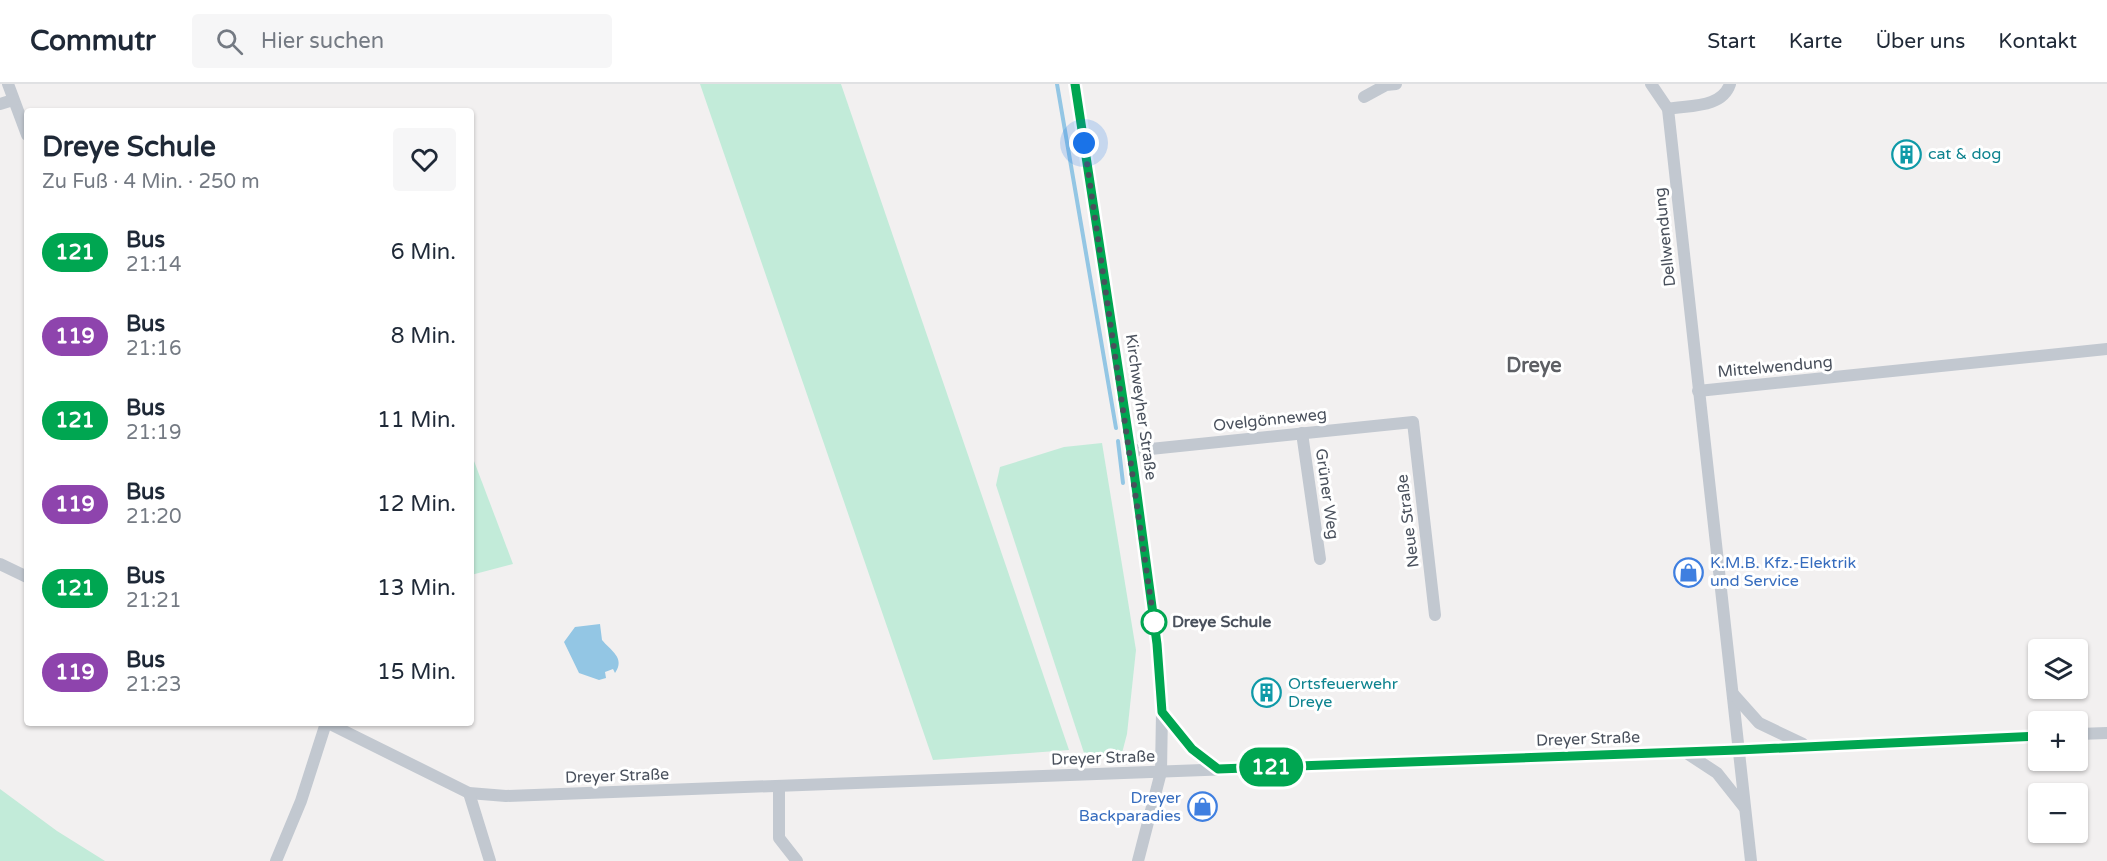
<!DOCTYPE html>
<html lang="de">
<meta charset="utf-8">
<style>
body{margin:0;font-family:"Varela Round",sans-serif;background:#f6f6f7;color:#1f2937;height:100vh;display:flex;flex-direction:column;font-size:22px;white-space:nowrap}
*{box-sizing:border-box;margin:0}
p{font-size:20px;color:#747a83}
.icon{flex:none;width:33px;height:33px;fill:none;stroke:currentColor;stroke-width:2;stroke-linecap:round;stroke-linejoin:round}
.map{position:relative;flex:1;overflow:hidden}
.drawer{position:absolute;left:24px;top:24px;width:450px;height:618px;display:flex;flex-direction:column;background:#fff;border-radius:6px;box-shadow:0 2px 4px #0004}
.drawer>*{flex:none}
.badge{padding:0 12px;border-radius:20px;font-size:21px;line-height:39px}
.buttons{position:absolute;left:2028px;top:555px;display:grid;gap:12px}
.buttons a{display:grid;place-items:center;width:60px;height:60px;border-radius:6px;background:#fff;box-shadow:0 2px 4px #0004;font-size:30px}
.you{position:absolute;width:30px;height:30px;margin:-15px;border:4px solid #fff;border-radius:50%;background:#1a73e8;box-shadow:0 0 0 9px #1a73e833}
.map>.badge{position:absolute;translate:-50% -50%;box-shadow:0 0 0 3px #fff}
.round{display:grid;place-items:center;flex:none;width:63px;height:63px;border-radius:6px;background:#f6f6f7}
.headline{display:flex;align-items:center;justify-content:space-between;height:102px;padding:0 18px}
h1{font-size:28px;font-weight:800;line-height:45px}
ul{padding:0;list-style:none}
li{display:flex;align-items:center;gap:18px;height:84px;padding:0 18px}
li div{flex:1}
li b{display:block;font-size:22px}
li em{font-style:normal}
li .badge{min-width:66px;font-weight:700;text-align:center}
header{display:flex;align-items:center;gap:36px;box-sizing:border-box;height:84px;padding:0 30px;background:#fff;border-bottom:2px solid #e0e1e3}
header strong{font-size:28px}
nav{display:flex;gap:33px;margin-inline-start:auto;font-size:21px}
.search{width:420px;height:54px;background:#f6f6f7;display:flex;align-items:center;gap:15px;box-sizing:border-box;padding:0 21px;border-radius:6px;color:#747a83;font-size:22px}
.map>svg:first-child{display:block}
.green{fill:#c2ebd9}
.water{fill:#93c6e4}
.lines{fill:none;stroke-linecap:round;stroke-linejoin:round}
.stream{stroke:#93c6e4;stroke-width:4}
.street{stroke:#c2c8d0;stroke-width:12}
.line-casing{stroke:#fff;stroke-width:14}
.line{stroke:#00a651;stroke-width:9}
.walk{stroke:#49505c;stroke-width:6;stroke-dasharray:0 10.8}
.stop-dot{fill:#fff;stroke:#00a651;stroke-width:3}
.labels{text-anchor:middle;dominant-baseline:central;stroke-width:6;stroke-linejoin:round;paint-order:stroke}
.culture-label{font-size:16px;fill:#0d838f;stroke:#fff;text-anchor:start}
.street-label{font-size:16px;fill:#49505c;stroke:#fff}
.shop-label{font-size:16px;fill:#366cbe;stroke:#fff;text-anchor:start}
.stop-label{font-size:16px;font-weight:bold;fill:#49505c;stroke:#fff;text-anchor:start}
.quarter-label{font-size:20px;font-weight:bold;fill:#5d5f64;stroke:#fff}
</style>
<header>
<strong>Commutr</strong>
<div class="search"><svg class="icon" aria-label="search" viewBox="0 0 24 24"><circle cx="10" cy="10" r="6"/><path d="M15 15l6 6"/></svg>Hier suchen</div>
<nav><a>Start</a><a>Karte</a><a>Über uns</a><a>Kontakt</a></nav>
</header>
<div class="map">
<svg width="2107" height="777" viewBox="0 0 2107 777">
<rect width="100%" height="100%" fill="#f2f0f0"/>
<g class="green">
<polygon points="700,0 841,0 1069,666 933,676"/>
<polygon points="1102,359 1136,566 1127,650 1121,673 1086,675 996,401 1000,383 1064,363"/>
<polygon points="471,369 513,480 471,491"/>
<polygon points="0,705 57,747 105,777 0,777"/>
</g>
<path class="water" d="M600,540L602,556C610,566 626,574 615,589L613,585L605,588L606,594L599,596L579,589L564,558L575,543Z"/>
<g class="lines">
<g class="stream">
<polyline points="1057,0 1116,344"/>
<polyline points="1118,357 1123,399"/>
</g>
<g class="street">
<polyline points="8,0 27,51"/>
<polyline points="1075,0 1131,367 1157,560 1162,628 1161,688 1138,777"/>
<polyline points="1651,0 1668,25 1751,777"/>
<polyline points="1364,13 1386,1 1396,0"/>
<polyline points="0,20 13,16"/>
<path d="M1668,25C1690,21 1722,24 1730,0"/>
<polyline points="1698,307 2107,265"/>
<polyline points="1302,349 1320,475"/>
<polyline points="1131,367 1413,338 1435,531"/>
<polyline points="0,480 27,493"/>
<polyline points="1734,611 1759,639 1803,660"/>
<polyline points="1162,629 1192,665 1218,685"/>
<polyline points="328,639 469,709 506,712 1738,666 2038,652"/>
<polyline points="2078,650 2107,649"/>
<polyline points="1685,668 1717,689 1744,723"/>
<polyline points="779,703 779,754 797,777"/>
<polyline points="469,709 490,777"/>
<polyline points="276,777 301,717 326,639"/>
</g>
</g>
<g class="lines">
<defs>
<polyline id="line" points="1075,0 1134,388 1157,560 1162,628 1192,665 1218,685 1738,666 2038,652"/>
</defs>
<use href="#line" class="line-casing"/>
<use href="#line" class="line"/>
<polyline class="walk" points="1084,59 1154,538"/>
</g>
<defs>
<symbol id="building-ring" viewBox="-11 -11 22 22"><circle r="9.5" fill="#fff" stroke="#0f9aa8" stroke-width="1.5"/><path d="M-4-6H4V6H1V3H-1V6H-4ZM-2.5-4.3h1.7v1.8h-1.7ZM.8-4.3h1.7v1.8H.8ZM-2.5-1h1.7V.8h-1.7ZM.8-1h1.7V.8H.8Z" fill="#0f9aa8"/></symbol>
<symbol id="shop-ring" viewBox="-11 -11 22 22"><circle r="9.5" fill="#fff" stroke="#3f7fe0" stroke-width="1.5"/><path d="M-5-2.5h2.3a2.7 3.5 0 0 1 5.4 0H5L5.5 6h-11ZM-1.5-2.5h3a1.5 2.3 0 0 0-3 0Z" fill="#3f7fe0"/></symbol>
</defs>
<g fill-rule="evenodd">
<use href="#building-ring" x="1890" y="54" width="33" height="33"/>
<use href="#shop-ring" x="1672" y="472" width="33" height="33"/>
<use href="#building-ring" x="1250" y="592" width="33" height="33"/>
<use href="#shop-ring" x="1186" y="706" width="33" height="33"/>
</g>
<circle class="stop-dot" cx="1154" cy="538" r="12"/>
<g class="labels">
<g class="culture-label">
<text x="1928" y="70">cat &amp; dog</text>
<text x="1288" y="600">Ortsfeuerwehr<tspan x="1288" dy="18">Dreye</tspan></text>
</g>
<g class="street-label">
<text transform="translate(1665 153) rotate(-96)">Dellwendung</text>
<text transform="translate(1775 283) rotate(-5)">Mittelwendung</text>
<text transform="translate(1141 323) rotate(82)">Kirchweyher Straße</text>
<text transform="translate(1270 336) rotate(-6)">Ovelgönneweg</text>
<text transform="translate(1327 410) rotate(82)">Grüner Weg</text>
<text transform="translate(1408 437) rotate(-97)">Neue Straße</text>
<text transform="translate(1588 655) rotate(-2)">Dreyer Straße</text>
<text transform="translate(1103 674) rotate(-2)">Dreyer Straße</text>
<text transform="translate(617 692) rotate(-2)">Dreyer Straße</text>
</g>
<g class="shop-label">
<text x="1710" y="479">K.M.B. Kfz.-Elektrik<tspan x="1710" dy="18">und Service</tspan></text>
<text x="1181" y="714" text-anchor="end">Dreyer<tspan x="1181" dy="18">Backparadies</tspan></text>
</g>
<g class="stop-label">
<text x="1172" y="538">Dreye Schule</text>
</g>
<g class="quarter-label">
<text x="1534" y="282">Dreye</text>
</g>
</g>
</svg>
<div class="buttons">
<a><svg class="icon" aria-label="layers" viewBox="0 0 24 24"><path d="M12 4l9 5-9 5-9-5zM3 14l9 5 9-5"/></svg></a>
<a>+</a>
<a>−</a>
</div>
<div class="you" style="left:1084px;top:59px"></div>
<b class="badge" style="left:1271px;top:683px;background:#00a651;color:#fff">121</b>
<section class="drawer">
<div class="headline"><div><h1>Dreye Schule</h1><p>Zu Fuß · 4 Min. · 250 m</p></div><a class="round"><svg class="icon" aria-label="heart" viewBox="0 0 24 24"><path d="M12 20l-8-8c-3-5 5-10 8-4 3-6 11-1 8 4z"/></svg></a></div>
<ul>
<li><span class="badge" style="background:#00a651;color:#fff">121</span><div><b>Bus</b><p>21:14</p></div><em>6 Min.</em></li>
<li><span class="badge" style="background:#8e44ad;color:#fff">119</span><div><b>Bus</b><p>21:16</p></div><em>8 Min.</em></li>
<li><span class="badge" style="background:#00a651;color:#fff">121</span><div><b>Bus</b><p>21:19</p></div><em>11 Min.</em></li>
<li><span class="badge" style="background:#8e44ad;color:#fff">119</span><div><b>Bus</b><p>21:20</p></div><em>12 Min.</em></li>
<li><span class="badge" style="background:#00a651;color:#fff">121</span><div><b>Bus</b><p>21:21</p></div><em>13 Min.</em></li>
<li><span class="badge" style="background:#8e44ad;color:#fff">119</span><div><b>Bus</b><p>21:23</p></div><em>15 Min.</em></li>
</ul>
</section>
</div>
